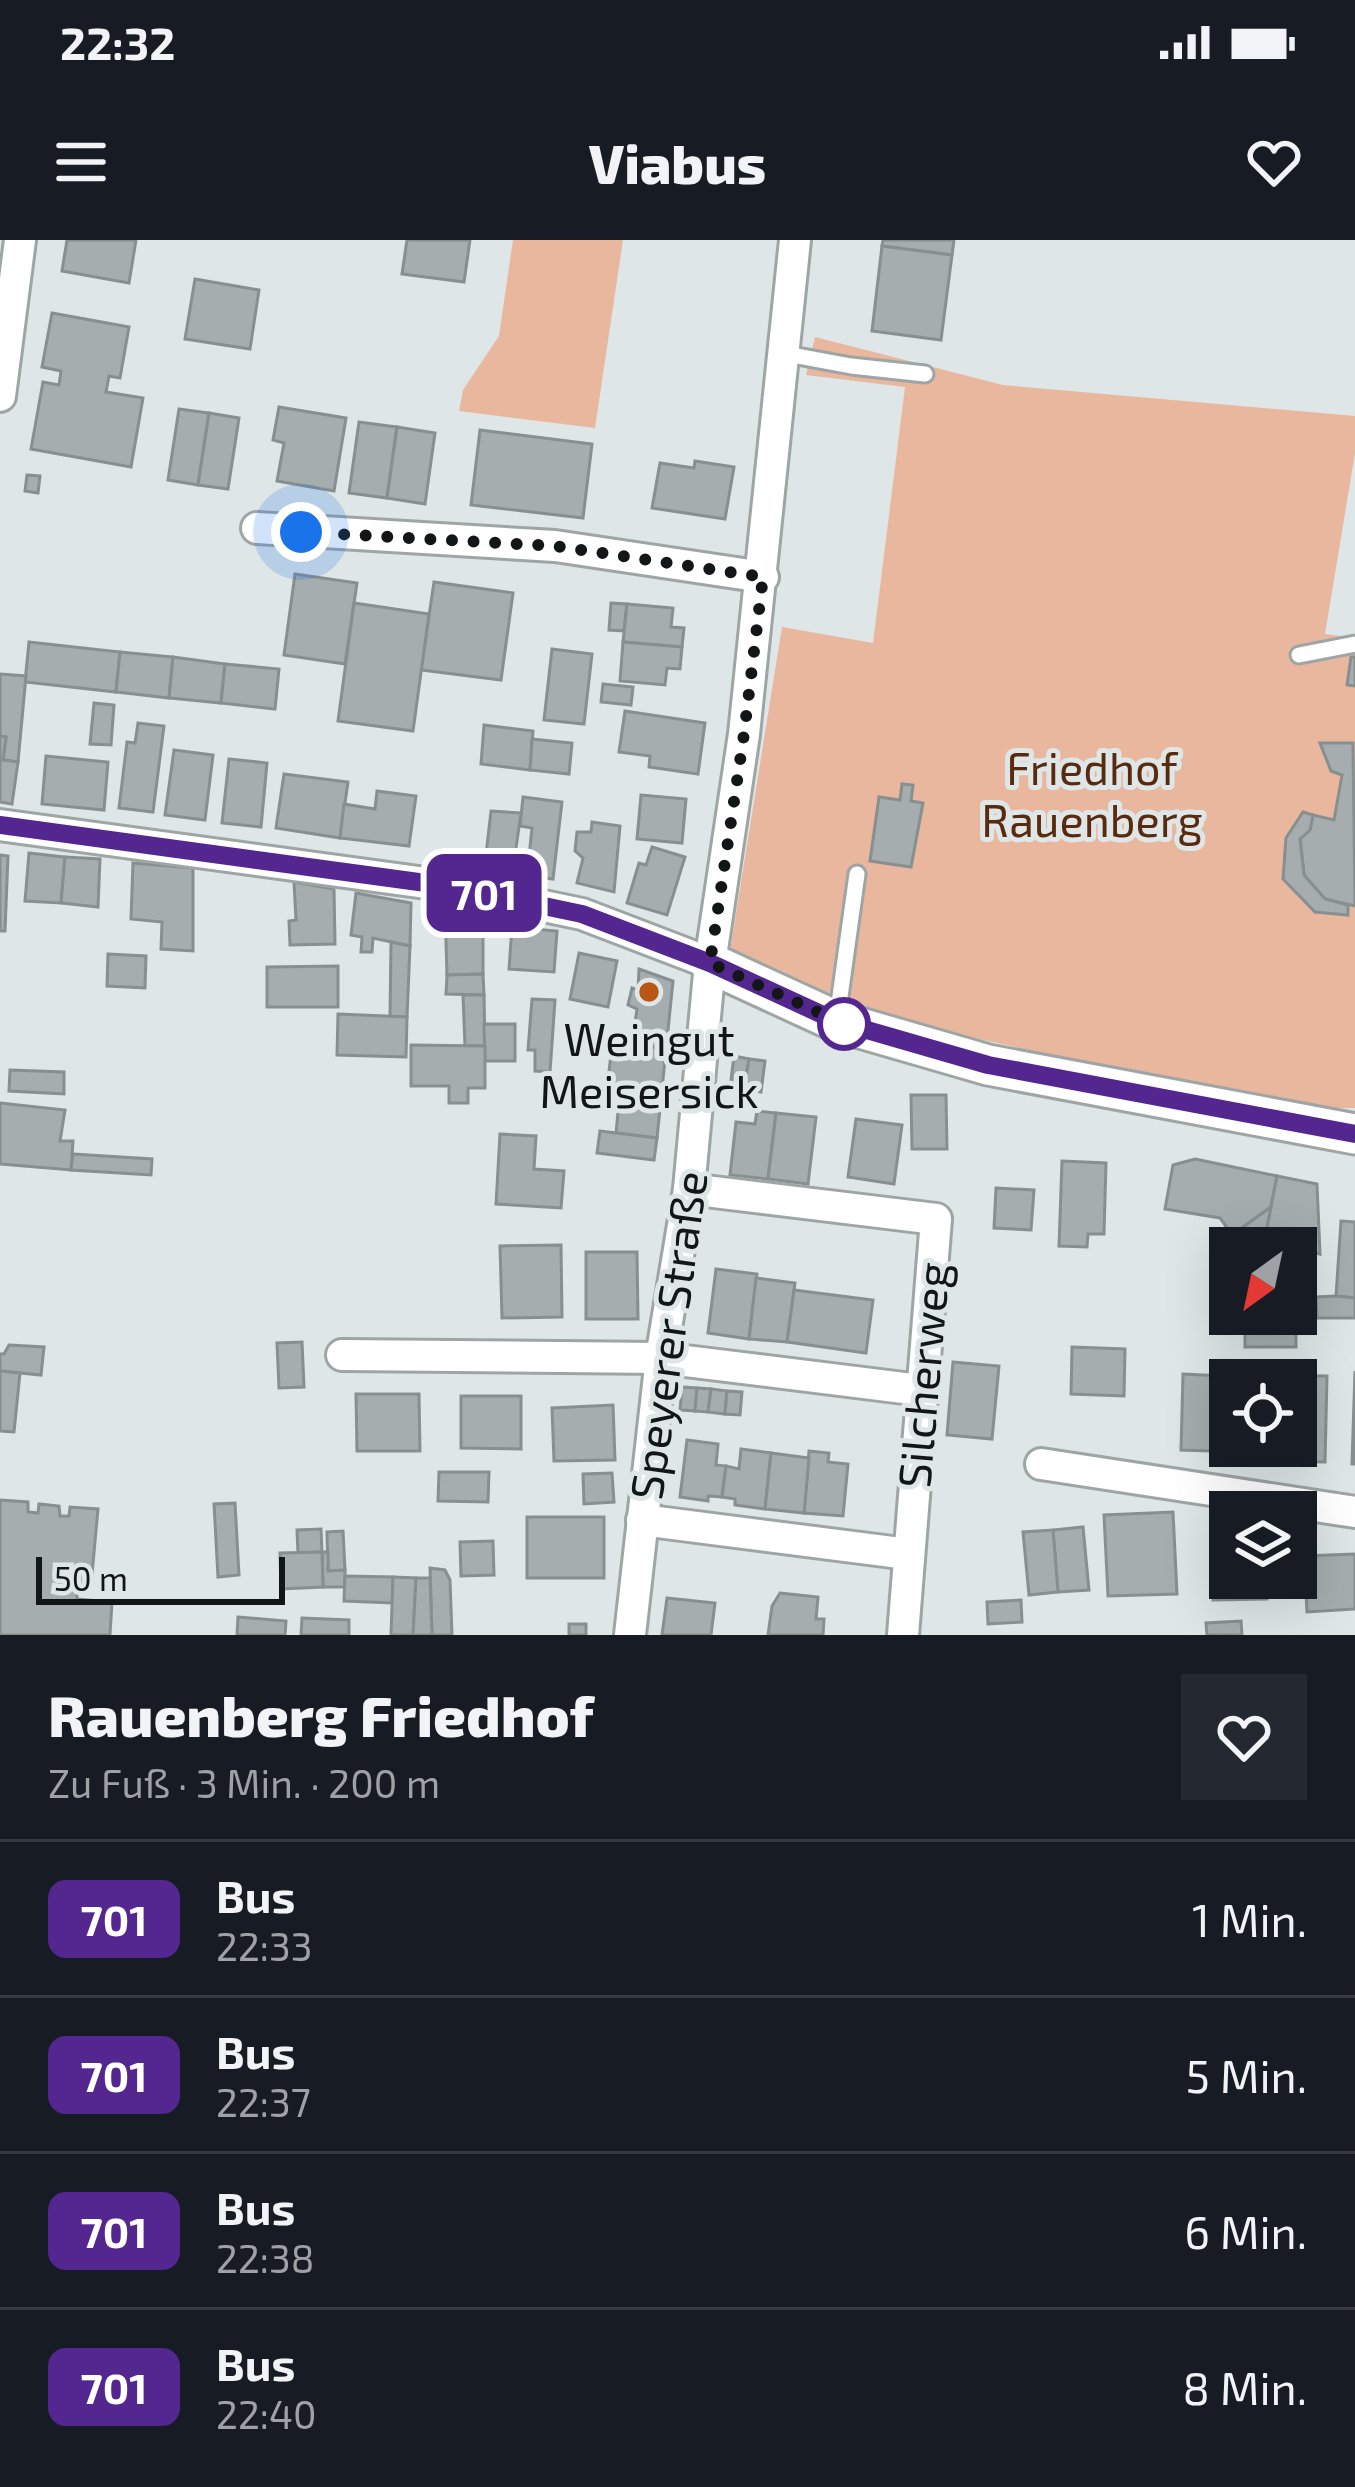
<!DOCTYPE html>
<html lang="de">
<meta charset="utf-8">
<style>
body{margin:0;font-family:"Exo 2",sans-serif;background:#242831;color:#f1f3f6;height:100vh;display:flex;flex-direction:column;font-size:45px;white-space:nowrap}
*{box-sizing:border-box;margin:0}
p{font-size:39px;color:#9ea1a6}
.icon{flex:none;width:66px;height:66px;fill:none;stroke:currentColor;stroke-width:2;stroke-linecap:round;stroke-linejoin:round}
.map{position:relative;height:1395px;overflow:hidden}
.panel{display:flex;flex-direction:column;background:#171b24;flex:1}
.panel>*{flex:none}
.badge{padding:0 24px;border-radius:18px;font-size:42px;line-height:78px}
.needle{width:78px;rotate:213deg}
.buttons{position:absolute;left:1209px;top:987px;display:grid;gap:24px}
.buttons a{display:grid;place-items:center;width:108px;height:108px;border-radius:0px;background:#171b24;box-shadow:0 12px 48px #0002;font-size:60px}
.scale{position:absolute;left:36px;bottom:30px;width:249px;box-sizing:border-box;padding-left:12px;border:6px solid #131617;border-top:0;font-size:33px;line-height:42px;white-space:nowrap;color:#131617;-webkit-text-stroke:9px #dee6e7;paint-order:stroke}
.you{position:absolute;width:60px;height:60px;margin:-30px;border:9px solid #fff;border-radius:50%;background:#1a73e8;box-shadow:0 0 0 18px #1a73e833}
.map>.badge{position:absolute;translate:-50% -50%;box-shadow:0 0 0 6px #fff}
.round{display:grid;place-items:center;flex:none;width:126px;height:126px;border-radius:0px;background:#242831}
.head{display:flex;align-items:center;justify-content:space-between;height:204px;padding:0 48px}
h1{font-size:57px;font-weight:800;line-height:90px}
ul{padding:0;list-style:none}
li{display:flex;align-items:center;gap:36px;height:156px;padding:0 48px;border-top:3px solid #363941}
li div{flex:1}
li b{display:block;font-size:45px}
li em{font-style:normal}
li .badge{min-width:132px;font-weight:700;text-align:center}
.status{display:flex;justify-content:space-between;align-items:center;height:84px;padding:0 60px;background:#171b24;direction:ltr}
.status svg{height:33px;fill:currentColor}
header{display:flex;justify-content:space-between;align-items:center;height:156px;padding:0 48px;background:#171b24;font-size:54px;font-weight:800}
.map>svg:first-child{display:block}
.green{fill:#e8b79e}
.building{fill:#a5adae;stroke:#878f90;stroke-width:3}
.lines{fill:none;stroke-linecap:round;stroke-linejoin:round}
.service-casing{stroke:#9da5a5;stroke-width:21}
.minor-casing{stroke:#9da5a5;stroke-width:36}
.tertiary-casing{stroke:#9da5a5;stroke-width:45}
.service{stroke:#fff;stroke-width:15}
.minor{stroke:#fff;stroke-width:30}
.tertiary{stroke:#fff;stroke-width:39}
.line-casing{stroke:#fff;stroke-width:27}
.line{stroke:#542790;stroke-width:18}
.walk{stroke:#131617;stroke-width:12;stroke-dasharray:0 21.6}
.poi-dot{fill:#b75615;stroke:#dee6e7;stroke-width:4.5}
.stop-dot{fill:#fff;stroke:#542790;stroke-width:6}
.labels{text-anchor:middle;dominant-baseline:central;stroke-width:10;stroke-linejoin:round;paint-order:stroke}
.park-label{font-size:45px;fill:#5a2a0e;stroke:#dee6e7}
.poi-label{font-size:45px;fill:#131617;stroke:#dee6e7}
.street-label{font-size:45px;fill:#131617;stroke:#dee6e7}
</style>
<div class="status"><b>22:32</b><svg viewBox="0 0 49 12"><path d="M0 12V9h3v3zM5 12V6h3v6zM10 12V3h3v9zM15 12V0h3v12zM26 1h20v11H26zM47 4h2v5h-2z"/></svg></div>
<header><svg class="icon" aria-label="menu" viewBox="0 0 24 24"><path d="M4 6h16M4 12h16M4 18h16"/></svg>Viabus<svg class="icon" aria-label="heart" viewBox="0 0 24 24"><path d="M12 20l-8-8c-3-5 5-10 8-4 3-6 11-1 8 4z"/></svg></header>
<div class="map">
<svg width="1355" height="1395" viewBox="0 0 1355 1395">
<rect width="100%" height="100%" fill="#dee6e7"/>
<g class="green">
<polygon points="513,0 623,0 595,188 459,171 463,150 499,96"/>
<polygon points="815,97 1003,145 1355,176 1355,213 1325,394 1355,398 1355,868 1297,868 895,781 808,754 729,717 782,387 873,403 905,147 806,135"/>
</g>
<g class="building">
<polygon points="67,0 136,0 129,43 62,31"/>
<polygon points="407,0 470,0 464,42 402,34"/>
<polygon points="883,0 954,0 952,15 882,6"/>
<polygon points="882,6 952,15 941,100 872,91"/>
<polygon points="195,39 259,50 250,109 185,99"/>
<polygon points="52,73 129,87 120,138 109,136 106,152 143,158 131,227 31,209 43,142 59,145 61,131 42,127"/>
<polygon points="279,167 346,178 334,251 277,241 284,203 273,200"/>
<polygon points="179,169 209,173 198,245 168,240"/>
<polygon points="209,173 239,178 228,249 198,245"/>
<polygon points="359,182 397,187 387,258 349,253"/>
<polygon points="397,187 435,193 425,264 387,258"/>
<polygon points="480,190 592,204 583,278 471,265"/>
<polygon points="695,221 734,227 725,279 652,268 660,223 694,228"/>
<polygon points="27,235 40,236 38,253 25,251"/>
<polygon points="295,334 357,343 345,424 284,415"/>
<polygon points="434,342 513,353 501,440 421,430"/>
<polygon points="354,363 429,374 413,491 338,481"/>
<polygon points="611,363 627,364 624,391 609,390"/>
<polygon points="627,364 673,368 671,387 684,388 682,407 623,402"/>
<polygon points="29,402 120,412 116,452 25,442"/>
<polygon points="623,402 682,407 680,429 667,428 665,445 620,441"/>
<polygon points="552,409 592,414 584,484 544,480"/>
<polygon points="120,412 173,417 169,458 116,452"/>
<polygon points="173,417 225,424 221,463 169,458"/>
<polygon points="1351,417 1355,417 1355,446 1347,445"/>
<polygon points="225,424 279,429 275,469 221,463"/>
<polygon points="0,434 26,436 18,522 3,520 6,497 0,496"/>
<polygon points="603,444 633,447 631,465 601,462"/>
<polygon points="94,463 114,465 111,505 90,504"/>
<polygon points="625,471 705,483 698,534 649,527 650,516 619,512"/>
<polygon points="138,483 164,486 153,572 119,568 127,502 135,503"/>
<polygon points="484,485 533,491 530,530 481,524"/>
<polygon points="0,496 6,497 3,520 18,522 12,564 0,562"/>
<polygon points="532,499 572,503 569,534 530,530"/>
<polygon points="1320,503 1353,503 1355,666 1325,659 1304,635 1300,599 1310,590 1313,575 1334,580 1342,535 1331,531"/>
<polygon points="174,510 213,515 205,580 165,575"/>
<polygon points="46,516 108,522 104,570 42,564"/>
<polygon points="229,519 267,523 261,587 222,583"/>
<polygon points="284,534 348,542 340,598 276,588"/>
<polygon points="902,544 913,545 911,561 923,563 911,627 870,621 879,557 900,560"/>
<polygon points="377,551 416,556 409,606 340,598 344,564 375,569"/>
<polygon points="641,555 686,559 682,603 637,599"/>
<polygon points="523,557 562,562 553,639 527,636 532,588 520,586"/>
<polygon points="491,571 521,573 513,629 485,623"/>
<polygon points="1303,572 1313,575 1310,590 1300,599 1304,635 1325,659 1348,665 1348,675 1315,672 1283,639 1286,598"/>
<polygon points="592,582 620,586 614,652 577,643 583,618 575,611 577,592 591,592"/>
<polygon points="652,607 685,617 667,675 627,663 639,623 646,625"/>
<polygon points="29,613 65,617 61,663 25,661"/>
<polygon points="0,615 8,616 5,691 0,691"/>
<polygon points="65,617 100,619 98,667 61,663"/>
<polygon points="133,623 193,628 193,711 161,709 162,682 131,679"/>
<polygon points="294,642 334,649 335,704 290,705 289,681 296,680"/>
<polygon points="356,653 411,663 410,706 373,698 372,712 361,712 362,697 351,695"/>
<polygon points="445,668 483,678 483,734 447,735"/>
<polygon points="512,687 557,691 554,732 509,729"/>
<polygon points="391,702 410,706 407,777 390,777"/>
<polygon points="579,713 617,721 608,767 570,759"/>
<polygon points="108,714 146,716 145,748 107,746"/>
<polygon points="338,726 338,767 267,767 267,727"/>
<polygon points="639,729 673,741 666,810 632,803 637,769 628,765 632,748 638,750"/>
<polygon points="483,734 484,755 446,754 447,735"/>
<polygon points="463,755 484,755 485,806 465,806"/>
<polygon points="532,759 555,760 550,832 535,831 535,810 528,810"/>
<polygon points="338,774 407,777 406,817 337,815"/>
<polygon points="484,784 515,784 515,821 485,821"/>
<polygon points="632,803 666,810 657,898 616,893 619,862 606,857 611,814 634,815"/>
<polygon points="411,805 485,806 485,848 468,848 468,863 449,863 449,846 411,846"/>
<polygon points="734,816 749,819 744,849 730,848"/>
<polygon points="749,819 765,821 761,852 744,849"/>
<polygon points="10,830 64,832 64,854 9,851"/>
<polygon points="911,855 946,855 947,909 912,909"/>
<polygon points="0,863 65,870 60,901 73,901 71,930 0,924"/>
<polygon points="757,871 776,873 768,939 730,935 736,882 755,884"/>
<polygon points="776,873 816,877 808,944 768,939"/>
<polygon points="856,879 902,885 894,944 848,937"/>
<polygon points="600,891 657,898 654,920 597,913"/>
<polygon points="500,894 536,896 534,929 564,931 561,968 496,964"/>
<polygon points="73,914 152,919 151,935 71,930"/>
<polygon points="1195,919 1277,936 1271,967 1232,995 1220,978 1165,969 1173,925"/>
<polygon points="1062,921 1106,923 1104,994 1088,994 1087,1007 1059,1006"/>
<polygon points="1277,936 1317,944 1320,1014 1264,1001"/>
<polygon points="996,948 1034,950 1031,990 994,988"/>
<polygon points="1271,967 1264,1001 1232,995"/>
<polygon points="1341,981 1355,982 1355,1058 1336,1056"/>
<polygon points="561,1005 562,1077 502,1078 500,1006"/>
<polygon points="586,1012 637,1012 638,1079 586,1079"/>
<polygon points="716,1029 757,1034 749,1099 708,1093"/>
<polygon points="756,1038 795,1043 787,1102 749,1099"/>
<polygon points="794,1050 873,1060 866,1113 787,1102"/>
<polygon points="1336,1056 1355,1058 1355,1078 1317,1078 1316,1057"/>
<polygon points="1245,1076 1296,1077 1296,1107 1245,1107"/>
<polygon points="302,1102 304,1147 279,1148 277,1103"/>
<polygon points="9,1105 44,1107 41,1135 0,1131 0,1114 4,1114"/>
<polygon points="1072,1107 1125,1109 1124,1156 1071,1154"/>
<polygon points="953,1122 999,1126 992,1199 947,1195"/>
<polygon points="0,1131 20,1133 14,1192 0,1191"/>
<polygon points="1355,1131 1355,1224 1352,1224"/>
<polygon points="1183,1134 1242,1137 1242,1140 1230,1140 1230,1206 1239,1206 1239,1212 1181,1210"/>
<polygon points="1266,1135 1327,1136 1325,1222 1264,1221 1264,1206 1296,1206 1296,1140 1266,1140"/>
<polygon points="682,1147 697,1148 695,1171 680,1170"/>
<polygon points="697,1148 711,1149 708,1172 695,1171"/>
<polygon points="711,1149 727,1151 725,1174 708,1172"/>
<polygon points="727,1151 742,1152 740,1175 725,1174"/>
<polygon points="356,1154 419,1154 420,1211 357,1211"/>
<polygon points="461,1156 521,1156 521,1209 461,1208"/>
<polygon points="613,1165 615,1220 554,1221 552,1168"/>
<polygon points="687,1200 718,1204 716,1225 726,1226 722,1257 708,1256 708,1261 680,1257"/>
<polygon points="741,1209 771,1213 765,1269 735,1265 735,1259 722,1257 726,1226 739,1229"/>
<polygon points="809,1211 829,1213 828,1222 848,1224 843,1276 804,1273"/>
<polygon points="771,1213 809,1218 804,1273 765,1269"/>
<polygon points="439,1232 489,1232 488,1262 438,1261"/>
<polygon points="612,1233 614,1262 584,1264 583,1234"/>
<polygon points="0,1260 28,1262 28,1272 38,1273 39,1264 59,1266 60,1276 69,1276 70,1267 98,1269 91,1345 77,1344 77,1359 112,1362 110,1395 0,1395"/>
<polygon points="235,1263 239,1335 218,1337 214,1264"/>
<polygon points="1173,1272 1177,1354 1108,1356 1104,1275"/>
<rect x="527" y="1277" width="77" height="61"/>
<polygon points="1083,1287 1089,1350 1058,1352 1053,1290"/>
<polygon points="321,1289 322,1312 298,1313 297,1290"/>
<polygon points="1053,1290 1058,1352 1029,1355 1023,1292"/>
<polygon points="343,1291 345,1330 328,1331 327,1292"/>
<polygon points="1230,1292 1230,1338 1267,1338 1267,1359 1213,1360 1211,1293"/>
<polygon points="493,1301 494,1335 461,1336 460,1302"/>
<polygon points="322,1312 328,1312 328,1331 345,1330 345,1347 323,1347"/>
<polygon points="322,1312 323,1347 281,1349 280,1313"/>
<polygon points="1355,1314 1355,1369 1307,1372 1304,1316"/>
<polygon points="430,1328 445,1330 450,1340 452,1395 432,1395"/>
<polygon points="345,1336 393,1337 393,1363 344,1361"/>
<polygon points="393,1337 416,1338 413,1395 391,1395"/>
<polygon points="416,1338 430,1338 432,1395 413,1395"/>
<polygon points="780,1353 818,1357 816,1379 824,1379 823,1395 768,1395 772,1366"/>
<polygon points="667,1358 715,1363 711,1395 662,1395"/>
<polygon points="1021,1360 1022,1382 988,1384 987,1362"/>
<polygon points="238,1377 286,1381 285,1395 237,1395"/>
<polygon points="302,1378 349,1380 349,1395 301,1395"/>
<polygon points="1241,1381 1242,1395 1207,1395 1206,1383"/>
<rect x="569" y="1384" width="17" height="11"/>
</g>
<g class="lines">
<defs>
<g id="service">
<polyline points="781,113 851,126 925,134"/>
<polyline points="1299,415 1355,404"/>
<polyline points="837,778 857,634"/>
</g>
<g id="minor">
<polyline points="0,156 20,0"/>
<polyline points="257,288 555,306 763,337"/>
<polyline points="0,585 448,646 582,674 710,723"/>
<polyline points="689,949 936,979 903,1395"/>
<polyline points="342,1115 661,1118 920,1150"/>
<polyline points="1041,1224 1355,1272"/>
<polyline points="642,1280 908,1314"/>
<polyline points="630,1395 661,1118 689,949 710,723 744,494 795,0"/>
</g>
<polyline id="tertiary" points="710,723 836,781 988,825 1355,894"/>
</defs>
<use href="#service" class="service-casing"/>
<use href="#minor" class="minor-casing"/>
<use href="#tertiary" class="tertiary-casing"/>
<use href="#service" class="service"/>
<use href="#minor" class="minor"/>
<use href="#tertiary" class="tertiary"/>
</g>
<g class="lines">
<defs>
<polyline id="line" points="0,585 448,646 582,674 710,723 836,781 988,825 1355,894"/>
</defs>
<use href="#line" class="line-casing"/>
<use href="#line" class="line"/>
<polyline class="walk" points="301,292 555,306 763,337 744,494 710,723 844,784"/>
</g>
<circle class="poi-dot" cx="649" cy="752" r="12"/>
<circle class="stop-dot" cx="844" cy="784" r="24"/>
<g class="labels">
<g class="park-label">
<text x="1092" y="527">Friedhof<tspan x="1092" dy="52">Rauenberg</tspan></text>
</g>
<g class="poi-label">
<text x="649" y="798">Weingut<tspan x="649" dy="52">Meisersick</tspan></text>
</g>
<g class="street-label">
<text transform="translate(667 1095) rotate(-82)">Speyerer Straße</text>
<text transform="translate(922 1135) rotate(-85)">Silcherweg</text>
</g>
</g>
</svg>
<div class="buttons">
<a><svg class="needle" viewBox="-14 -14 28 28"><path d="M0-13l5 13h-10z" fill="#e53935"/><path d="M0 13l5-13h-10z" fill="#9ea1a6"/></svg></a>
<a><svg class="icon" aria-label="locate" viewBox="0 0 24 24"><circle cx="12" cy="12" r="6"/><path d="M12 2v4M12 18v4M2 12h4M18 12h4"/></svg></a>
<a><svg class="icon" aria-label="layers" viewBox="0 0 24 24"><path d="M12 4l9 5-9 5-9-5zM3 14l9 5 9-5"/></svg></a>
</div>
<div class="scale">50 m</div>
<div class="you" style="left:301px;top:292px"></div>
<b class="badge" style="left:484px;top:653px;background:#542790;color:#fff">701</b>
</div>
<section class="panel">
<div class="head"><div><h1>Rauenberg Friedhof</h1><p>Zu Fuß · 3 Min. · 200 m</p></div><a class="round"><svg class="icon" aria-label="heart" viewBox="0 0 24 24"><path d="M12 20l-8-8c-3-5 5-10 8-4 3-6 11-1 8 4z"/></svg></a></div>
<ul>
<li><span class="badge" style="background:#542790;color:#fff">701</span><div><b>Bus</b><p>22:33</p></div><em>1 Min.</em></li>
<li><span class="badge" style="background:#542790;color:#fff">701</span><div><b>Bus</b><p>22:37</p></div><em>5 Min.</em></li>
<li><span class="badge" style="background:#542790;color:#fff">701</span><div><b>Bus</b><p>22:38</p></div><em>6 Min.</em></li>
<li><span class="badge" style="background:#542790;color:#fff">701</span><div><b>Bus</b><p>22:40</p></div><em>8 Min.</em></li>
</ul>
</section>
